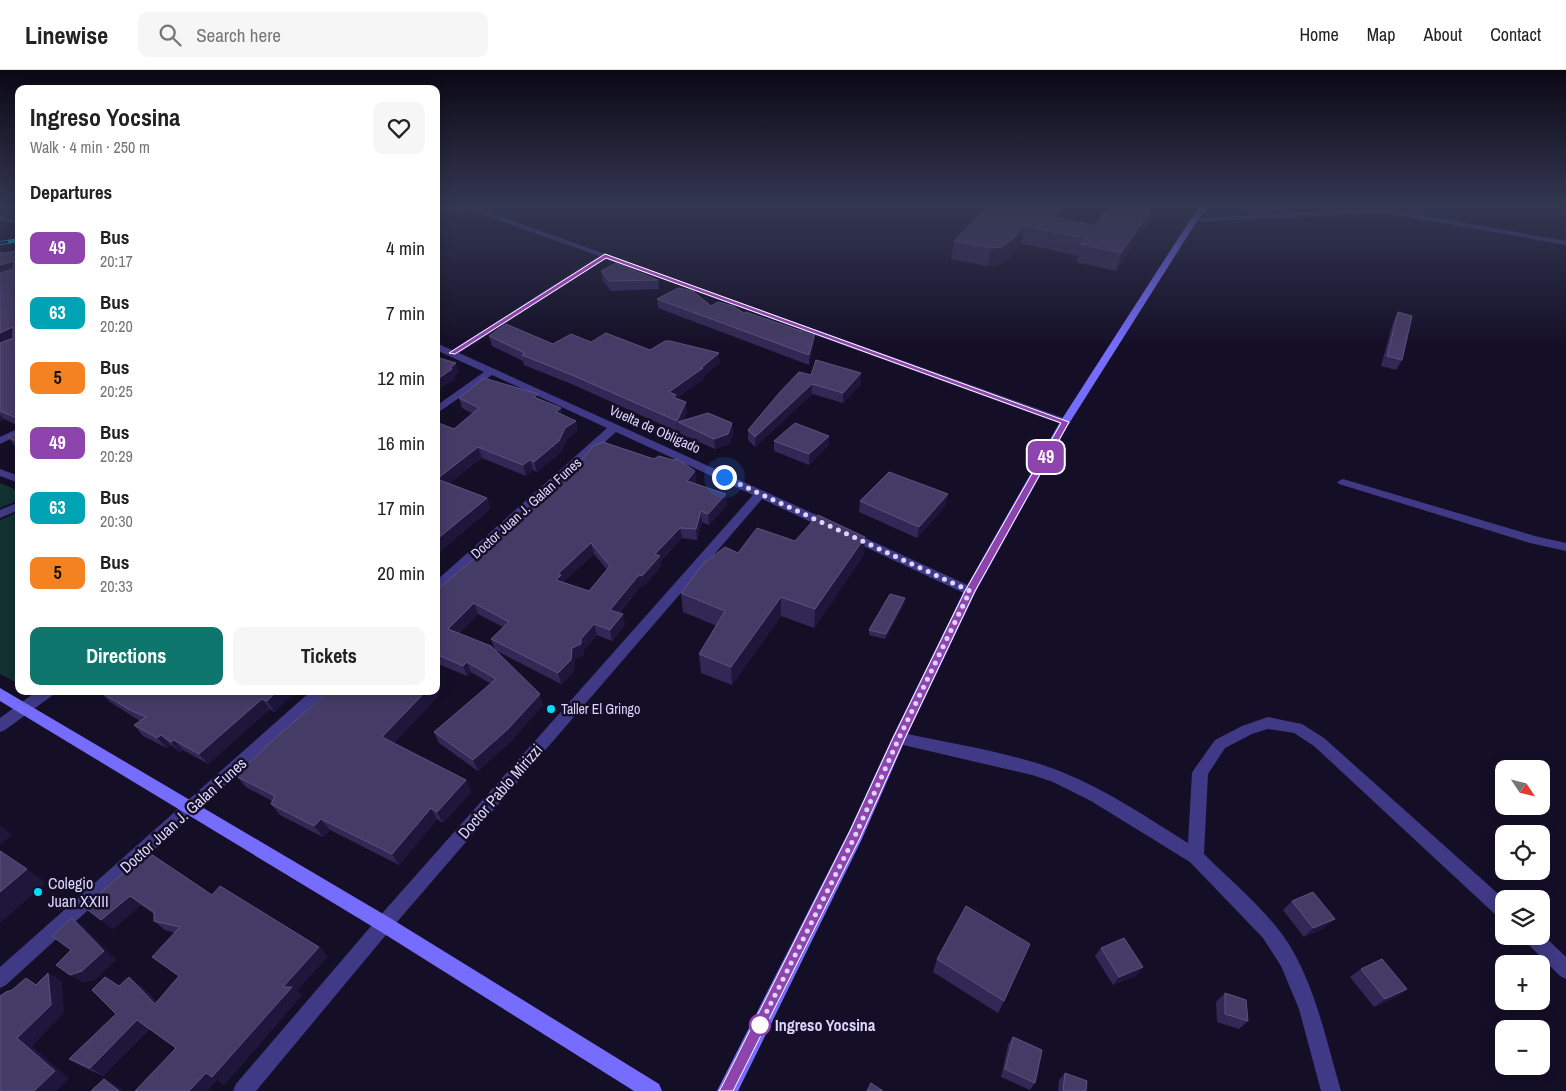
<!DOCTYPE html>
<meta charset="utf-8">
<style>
body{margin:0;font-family:"Archivo Narrow",sans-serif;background:#f6f6f6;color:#222;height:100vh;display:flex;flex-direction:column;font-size:19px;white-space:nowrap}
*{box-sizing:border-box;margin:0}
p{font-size:16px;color:#767676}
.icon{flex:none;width:28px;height:28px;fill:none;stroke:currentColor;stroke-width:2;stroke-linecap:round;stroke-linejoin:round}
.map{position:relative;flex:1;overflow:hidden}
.drawer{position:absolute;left:15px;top:15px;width:425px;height:610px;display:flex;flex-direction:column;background:#fff;border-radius:10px;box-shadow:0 2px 12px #0003}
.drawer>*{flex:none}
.badge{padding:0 10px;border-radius:8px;font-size:18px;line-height:32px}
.needle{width:32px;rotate:125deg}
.fabs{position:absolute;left:1495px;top:690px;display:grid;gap:10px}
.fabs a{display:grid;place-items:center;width:55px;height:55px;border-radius:10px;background:#fff;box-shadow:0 2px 12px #0003;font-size:25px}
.you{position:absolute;width:25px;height:25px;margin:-12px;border:4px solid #fff;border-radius:50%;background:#1a73e8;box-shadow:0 0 0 8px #1a73e833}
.map>.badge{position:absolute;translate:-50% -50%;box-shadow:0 0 0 2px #fff}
h2{padding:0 15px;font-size:19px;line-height:45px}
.round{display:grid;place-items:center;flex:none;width:52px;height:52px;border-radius:10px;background:#f6f6f6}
.summary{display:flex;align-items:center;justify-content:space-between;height:85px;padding:0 15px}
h1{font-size:24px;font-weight:800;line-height:38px}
.action{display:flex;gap:10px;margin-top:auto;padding:10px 15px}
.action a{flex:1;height:58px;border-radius:10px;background:#0f766e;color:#fff;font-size:20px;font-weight:800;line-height:58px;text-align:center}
.action a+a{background:#f6f6f6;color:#222}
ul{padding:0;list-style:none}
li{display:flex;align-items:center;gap:15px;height:65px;padding:0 15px}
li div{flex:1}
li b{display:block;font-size:19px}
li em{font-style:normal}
li .badge{min-width:55px;font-weight:700;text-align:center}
header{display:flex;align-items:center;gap:30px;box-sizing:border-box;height:70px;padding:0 25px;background:#fff;border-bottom:1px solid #e0e0e0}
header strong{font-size:24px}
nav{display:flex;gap:28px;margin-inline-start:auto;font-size:18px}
.search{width:350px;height:45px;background:#f6f6f6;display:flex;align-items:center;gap:12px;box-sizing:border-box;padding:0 18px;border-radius:10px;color:#767676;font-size:19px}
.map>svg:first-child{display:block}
.green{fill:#123131}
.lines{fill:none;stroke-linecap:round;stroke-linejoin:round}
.street{fill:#403a86;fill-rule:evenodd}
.secondary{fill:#766dff;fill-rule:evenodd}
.rail-casing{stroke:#02dcff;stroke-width:4}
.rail{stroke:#140f27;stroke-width:2.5;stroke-dasharray:8;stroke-linecap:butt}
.wall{fill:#332855;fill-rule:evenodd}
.shaded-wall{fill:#1f163b}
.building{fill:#453b67;stroke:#5d537f;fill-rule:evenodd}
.line{fill:#8e44ad;stroke:#fff}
.walk{stroke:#dcd6ff;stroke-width:5;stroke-dasharray:0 9}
.poi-dot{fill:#02dcff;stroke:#140f27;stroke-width:2}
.stop-dot{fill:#fff;stroke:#8e44ad;stroke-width:2.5}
.labels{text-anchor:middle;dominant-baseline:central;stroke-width:5;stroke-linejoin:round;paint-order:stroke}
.street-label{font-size:14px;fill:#dcd6ff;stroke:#140f27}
.poi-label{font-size:14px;fill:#dcd6ff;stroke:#140f27;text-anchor:start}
.near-street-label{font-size:16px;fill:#dcd6ff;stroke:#140f27}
.near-poi-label{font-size:16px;fill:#dcd6ff;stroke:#140f27;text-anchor:start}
.near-stop-label{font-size:16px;font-weight:bold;fill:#dcd6ff;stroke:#140f27;text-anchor:start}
</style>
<header>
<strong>Linewise</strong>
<div class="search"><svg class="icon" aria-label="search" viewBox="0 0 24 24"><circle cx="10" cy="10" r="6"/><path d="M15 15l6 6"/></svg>Search here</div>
<nav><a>Home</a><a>Map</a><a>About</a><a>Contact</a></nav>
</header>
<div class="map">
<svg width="1566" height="1021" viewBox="0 0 1566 1021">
<rect width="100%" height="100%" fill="#140f27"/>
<g class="green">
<polygon points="0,413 19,421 19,430 0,438"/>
<polygon points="19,442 19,614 0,604 0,450"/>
</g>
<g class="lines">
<g class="street">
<polygon points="471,136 1069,350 1070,352 1069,354 1061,354 606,189 459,283 834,453 836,456 834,459 826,459 762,429 390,860 256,1021 233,1021 236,1014 378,848 753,425 616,362 440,521 436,522 436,511 607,358 492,305 436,344 436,336 484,302 436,280 436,273 452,280 599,186 470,140 436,143 436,139"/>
<polygon points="1374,139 1392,140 1566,171 1566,175 1392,144 1374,143 1194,152 1190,150 1194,148"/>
<polygon points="0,146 19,151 19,155 0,150"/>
<polygon points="19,180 19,184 0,187 0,183"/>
<polygon points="19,358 19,365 0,374 0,367"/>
<polygon points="0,399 19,406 19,413 0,406"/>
<polygon points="1343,409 1535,466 1566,473 1566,481 1530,473 1339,414 1337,412"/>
<polygon points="19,432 19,440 0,448 0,440"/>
<polygon points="850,461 974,518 976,521 974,524 966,524 846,468 844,465 846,462"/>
<polygon points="37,621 55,621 53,625 5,660 0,662 0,648"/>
<polygon points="311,621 328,621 6,915 0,918 0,897"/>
<path d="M1268,647L1302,654L1324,668L1504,829V849L1498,847L1314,676L1294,663L1268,659L1252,664L1225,678L1208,704L1204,784C1235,815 1273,845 1294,883C1317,924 1328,977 1341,1021H1321L1299,939L1281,896L1263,868L1190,792L1091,731L1053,712L1032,705L899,674L894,672L892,668L894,664L899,662C952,674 1012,682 1062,702C1107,720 1148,748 1188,773L1192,703L1195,698L1215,670L1242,656Z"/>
<polygon points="1541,863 1566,887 1566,909 1560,906 1526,872 1523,866 1541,866"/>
</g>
<g class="secondary">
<polygon points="1202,135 1210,135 1197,151 1070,352 976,521 906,668 861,771 738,1021 717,1021 849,761 892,668 964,521 1060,352 1190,150"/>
<polygon points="0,618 390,848 659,1014 662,1021 634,1021 378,860 0,631"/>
</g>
<defs>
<polyline id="rail" points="0,173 19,170"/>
</defs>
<use href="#rail" class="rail-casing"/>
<use href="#rail" class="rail"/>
</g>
<g class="wall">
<polygon points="1002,135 1074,135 1062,149 1095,155 1111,135 1160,135 1116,201 1076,192 1078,186 1021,173 1011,186 999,195 988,196 951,189 954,171 994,140 999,138"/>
<polygon points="19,180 19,356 4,349 0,351 0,182 5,185"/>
<polygon points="601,201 658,210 659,219 611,221 603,211"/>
<polygon points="657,229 711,236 744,243 801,261 815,263 814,273 809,295 658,238"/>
<polygon points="1398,242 1402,290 1396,300 1381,296 1393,252"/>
<polygon points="489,266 553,274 591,272 650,280 720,293 704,306 704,309 676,328 687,343 683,351 732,353 733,364 729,374 715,379 679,363 679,360 678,362 574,315 524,295 523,291 492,276"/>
<polygon points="811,305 861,314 843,333 812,324 755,377 748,370 748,360"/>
<polygon points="459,328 539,329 562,345 578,361 567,369 561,382 537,402 533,400 526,406 482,388 449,413 487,428 490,439 436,485 436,352 454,359 473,344 462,338"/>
<polygon points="19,362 19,379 16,378 8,367"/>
<polygon points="829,366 828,376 809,395 774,381 774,371"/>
<path d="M695,401L696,412L695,413L727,435L709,455L702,452L697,470L682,468L661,491V496L644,516L640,517L619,543L625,555L612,571L597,565L584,580V585L575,589L574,601L561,614L495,580L491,569L503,557L478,544L459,563L543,635L511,671L478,701L439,673L434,662L491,614L471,602L467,606L436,593V521L517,452V449L534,434L533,432L557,414L565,411ZM594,484L607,500L589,521L563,512Z"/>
<polygon points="860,431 946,435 917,468 859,442"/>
<polygon points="795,471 864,485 814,558 781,546 732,615 701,603 699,584 717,556 683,542 681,523 738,483"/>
<polygon points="905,533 885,569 869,565 869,560"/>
<polygon points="324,621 439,625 394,673 471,722 443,753 437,749 399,795 330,760 323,767 280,745 271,734 272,731 246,717 236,706 325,624"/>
<polygon points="100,622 293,624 274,642 270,639 208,694 183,680 180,682 171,675 167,678 143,666 134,655 140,651 110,632"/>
<polygon points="148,782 212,825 328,886 296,921 302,925 224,1015 217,1010 176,978 149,959 103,1006 83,997 69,989 116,944 119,916 141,916 157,932 179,906 152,887 175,863 165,860 154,851 154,844 141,835 113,859 84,837"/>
<polygon points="1292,831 1325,858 1304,867 1283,840"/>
<polygon points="1101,878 1136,906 1113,915 1095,886"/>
<polygon points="937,889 1004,931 998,943 933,902"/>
<polygon points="1361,899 1407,919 1396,927 1374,937 1350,907"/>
<polygon points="1225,923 1248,951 1239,959 1217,952 1216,932"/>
<polygon points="1013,967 1035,1013 1030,1020 1001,1007 1008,975"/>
<polygon points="1065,1003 1086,1021 1058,1021 1059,1010"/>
</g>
<g class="shaded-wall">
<polygon points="1064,135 1074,135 1052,161 1053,147"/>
<polygon points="1154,135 1160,135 1116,201 1121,183"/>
<polygon points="1024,156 1021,173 1011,186 999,195 988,196 991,178"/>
<polygon points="14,191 19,198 0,206 0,195"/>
<polygon points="13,257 19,266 0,276 0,263"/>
<polygon points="815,263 814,273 809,295 809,285"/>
<polygon points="719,283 720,293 704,306 704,309 676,328 677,335 669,322"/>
<polygon points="456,293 459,303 454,307 455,309 436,322 436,310"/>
<polygon points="861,303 861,314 843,333 843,323"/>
<polygon points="812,314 812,324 755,377 755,367"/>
<polygon points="686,332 687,343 682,354 678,352 678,362 677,351"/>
<polygon points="561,338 563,348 556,342"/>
<polygon points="0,345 4,349 0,351"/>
<polygon points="576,351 578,361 567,369 561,382 537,402 534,392 565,358"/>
<polygon points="732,353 733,364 729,374 715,379 714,369"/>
<polygon points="829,366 828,376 809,395 809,384"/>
<polygon points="478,377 482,388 441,419 437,409"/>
<polygon points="530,390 533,400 526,406 523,395"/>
<polygon points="695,401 696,412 688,421 687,411"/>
<polygon points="726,424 727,435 709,455 708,444"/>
<polygon points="948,424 946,435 917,468 919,457"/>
<polygon points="487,428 490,439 436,485 436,470"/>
<polygon points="701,441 702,452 697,470 696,459"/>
<polygon points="680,458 682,468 661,491 661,496 644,516 640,517 612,550 610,540 655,484"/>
<polygon points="865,467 864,485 814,558 815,539"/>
<polygon points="591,473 594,484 563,512 556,510 558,504"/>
<polygon points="781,527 781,546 732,615 731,597"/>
<polygon points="905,528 905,533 885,569 886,564"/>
<polygon points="474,533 478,544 452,569 448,559"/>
<polygon points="623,544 625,555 612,571 610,560"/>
<polygon points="594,554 597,565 584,580 584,585 575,589 574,601 561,614 558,603 572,578 581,569"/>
<polygon points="467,592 471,602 467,606 463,596"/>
<polygon points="436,618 439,625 389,679 382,667 426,621 436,621"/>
<polygon points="277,621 291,621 293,624 274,642 267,631"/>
<polygon points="540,624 543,635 511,671 478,701 473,690"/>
<polygon points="262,629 270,639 208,694 199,684"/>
<polygon points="161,665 171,675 167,678 157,668"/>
<polygon points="174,670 183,680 180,682 171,672"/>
<polygon points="466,710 471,722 443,753 437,742"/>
<polygon points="431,738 437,749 399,795 392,784"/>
<polygon points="321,749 330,760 323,767 314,756"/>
<polygon points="0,755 12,765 0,775"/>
<polygon points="27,799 46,813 0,853 0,822"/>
<polygon points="130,826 141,835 113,859 101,850"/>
<polygon points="72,848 84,857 116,890 95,910 83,913 70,905"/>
<polygon points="1335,849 1325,858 1304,867 1313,858"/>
<polygon points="319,877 328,886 296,921 302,925 224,1015 217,1010 207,1021 189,1021"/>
<polygon points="1143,897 1136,906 1113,915 1119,907"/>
<polygon points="48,903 62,911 64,943 32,976 69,1009 56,1021 34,1021 17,968 26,908 40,917"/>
<polygon points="129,907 141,916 167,942 155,934"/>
<polygon points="1407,919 1396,927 1374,937 1385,929"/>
<polygon points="137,950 149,958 103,1006 90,998"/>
<polygon points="104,1009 117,1016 124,1021 119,1021"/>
</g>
<g class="building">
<polygon points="1002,135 1064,135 1053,147 1095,155 1111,135 1154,135 1121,183 1080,174 1085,168 1024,156 1014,168 1002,177 991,178 954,171 984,140 994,140 996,137 999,138"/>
<polygon points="19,180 19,349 0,341 0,273 13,268 13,257 0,263 0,203 13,199 14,191 0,195 0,182 5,185"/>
<polygon points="616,193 658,210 609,211 601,201"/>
<polygon points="678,218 693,221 711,236 718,232 733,236 744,243 746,242 801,261 804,259 815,263 809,285 657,229"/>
<polygon points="1398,242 1412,246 1402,290 1387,286"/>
<polygon points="506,254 553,274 571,264 591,272 606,263 650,280 665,271 670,271 719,283 701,298 703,298 669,322 676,325 673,327 686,332 677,351 572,305 522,285 525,283 489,266"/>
<polygon points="436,287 456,293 450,298 452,299 436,310"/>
<polygon points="816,290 861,303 843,323 812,314 755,367 748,360 780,322 799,302 811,305"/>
<polygon points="484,308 538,324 534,327 561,338 556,342 576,351 565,358 559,371 534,392 530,390 523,395 478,377 437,409 487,428 436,470 436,352 454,359 479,338 459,328"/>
<polygon points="708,343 732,353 728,364 714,369 678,352"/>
<polygon points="795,353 829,366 809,384 774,371"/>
<polygon points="19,362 19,373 8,367"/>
<path d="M603,372L654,389L659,386L673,390L677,389L695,401L687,411L726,424L708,444L701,441L696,459L680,458L655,484L660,486L643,505L638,506L610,540L623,544L610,560L594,554L581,569V574L572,578L571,590L558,603L491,569L509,552L474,533L448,559L491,576L540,624L507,660L473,690L434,662L496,609L467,592L463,596L436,584V521L518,452L517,449L534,434L533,432L547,422L552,415L557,414L562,410L565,411L593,376ZM591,473L610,496L589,521L556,510L561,505L558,504Z"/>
<polygon points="889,402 948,424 919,457 860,431"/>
<polygon points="818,445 865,467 815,539 781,527 731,597 699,584 725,541 681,523 704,493 725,477 738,483 757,458 795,471"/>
<polygon points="890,524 905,528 886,564 869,560"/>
<polygon points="101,621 277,621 267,631 262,629 199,684 174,670 171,672 161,665 157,668 134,655 146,647 130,640 100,622"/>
<polygon points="324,621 426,621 382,667 466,710 437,742 431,738 392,784 321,749 314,756 271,734 275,726 236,706 272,671 327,623"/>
<polygon points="0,781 27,799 0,822"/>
<polygon points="148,782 212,825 220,816 319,877 283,917 292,917 212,1007 206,1003 189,1021 135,1021 176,978 137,950 90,998 69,989 116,944 92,920 105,907 119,916 129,907 155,934 179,906 152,887 180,857 154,851 154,842 130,826 101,850 84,837"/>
<polygon points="1313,822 1335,849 1313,858 1292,831"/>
<polygon points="966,836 1030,874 1004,931 937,889"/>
<polygon points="72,848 104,881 82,901 70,905 56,895 71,880 52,866"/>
<polygon points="1124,868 1143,897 1119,907 1101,878"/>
<polygon points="1382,889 1407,919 1385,929 1361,899"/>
<polygon points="48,903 51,935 17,968 55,1001 34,1021 0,1021 0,926 6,922 12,920 26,908 36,915"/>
<polygon points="1225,923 1246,930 1248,951 1225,944"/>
<polygon points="1013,967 1042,980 1035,1013 1005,999"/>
<polygon points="1065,1003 1087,1011 1086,1021 1063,1021"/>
<polygon points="104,1009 119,1021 91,1021"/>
<polygon points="871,1013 883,1021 867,1021"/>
</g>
<linearGradient id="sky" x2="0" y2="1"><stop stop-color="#0b0815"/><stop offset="0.49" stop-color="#343752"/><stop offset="1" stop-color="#343752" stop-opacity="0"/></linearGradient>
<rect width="1566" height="278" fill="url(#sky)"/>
<polygon class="line" points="605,184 1069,352 975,521 905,668 859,770 733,1021 719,1021 722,1016 850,761 893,668 965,521 1061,353 606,188 455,284 449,283"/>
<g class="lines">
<polyline class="walk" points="724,407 970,521 899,668 855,766 760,955"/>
</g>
<g class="poi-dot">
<circle cx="551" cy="639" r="5"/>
<circle cx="38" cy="822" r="5"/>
</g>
<circle class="stop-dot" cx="760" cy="955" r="10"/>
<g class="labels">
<g class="street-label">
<text transform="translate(655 359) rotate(24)">Vuelta de Obligado</text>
<text transform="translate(526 438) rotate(-42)">Doctor Juan J. Galan Funes</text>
</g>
<g class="poi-label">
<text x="561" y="639">Taller El Gringo</text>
</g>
<g class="near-street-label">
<text transform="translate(500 721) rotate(-49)">Doctor Pablo Mirizzi</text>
<text transform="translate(183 745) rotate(-42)">Doctor Juan J. Galan Funes</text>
</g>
<g class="near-poi-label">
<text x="48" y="813">Colegio<tspan x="48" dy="18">Juan XXIII</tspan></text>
</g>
<g class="near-stop-label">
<text x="775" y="955">Ingreso Yocsina</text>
</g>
</g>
</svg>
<div class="fabs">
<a><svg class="needle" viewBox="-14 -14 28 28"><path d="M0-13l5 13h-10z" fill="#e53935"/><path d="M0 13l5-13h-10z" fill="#767676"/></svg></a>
<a><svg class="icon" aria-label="locate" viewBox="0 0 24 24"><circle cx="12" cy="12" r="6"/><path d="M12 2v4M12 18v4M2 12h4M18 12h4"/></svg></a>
<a><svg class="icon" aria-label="layers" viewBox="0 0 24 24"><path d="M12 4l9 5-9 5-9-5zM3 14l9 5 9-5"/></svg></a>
<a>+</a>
<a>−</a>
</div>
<div class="you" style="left:724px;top:407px"></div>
<b class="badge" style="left:1046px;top:387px;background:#8e44ad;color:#fff">49</b>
<section class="drawer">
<div class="summary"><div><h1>Ingreso Yocsina</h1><p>Walk · 4 min · 250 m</p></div><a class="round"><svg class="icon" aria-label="heart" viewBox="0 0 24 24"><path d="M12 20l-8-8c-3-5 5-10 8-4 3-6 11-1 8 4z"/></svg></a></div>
<h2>Departures</h2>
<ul>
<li><span class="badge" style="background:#8e44ad;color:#fff">49</span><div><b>Bus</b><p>20:17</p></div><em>4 min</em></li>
<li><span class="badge" style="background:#00a3b4;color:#fff">63</span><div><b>Bus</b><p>20:20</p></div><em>7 min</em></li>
<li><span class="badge" style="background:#f58220;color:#111">5</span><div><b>Bus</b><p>20:25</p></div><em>12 min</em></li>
<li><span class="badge" style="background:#8e44ad;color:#fff">49</span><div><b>Bus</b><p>20:29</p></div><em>16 min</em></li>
<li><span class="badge" style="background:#00a3b4;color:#fff">63</span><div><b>Bus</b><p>20:30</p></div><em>17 min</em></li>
<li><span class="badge" style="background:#f58220;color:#111">5</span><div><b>Bus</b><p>20:33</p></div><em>20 min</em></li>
</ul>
<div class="action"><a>Directions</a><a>Tickets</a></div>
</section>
</div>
